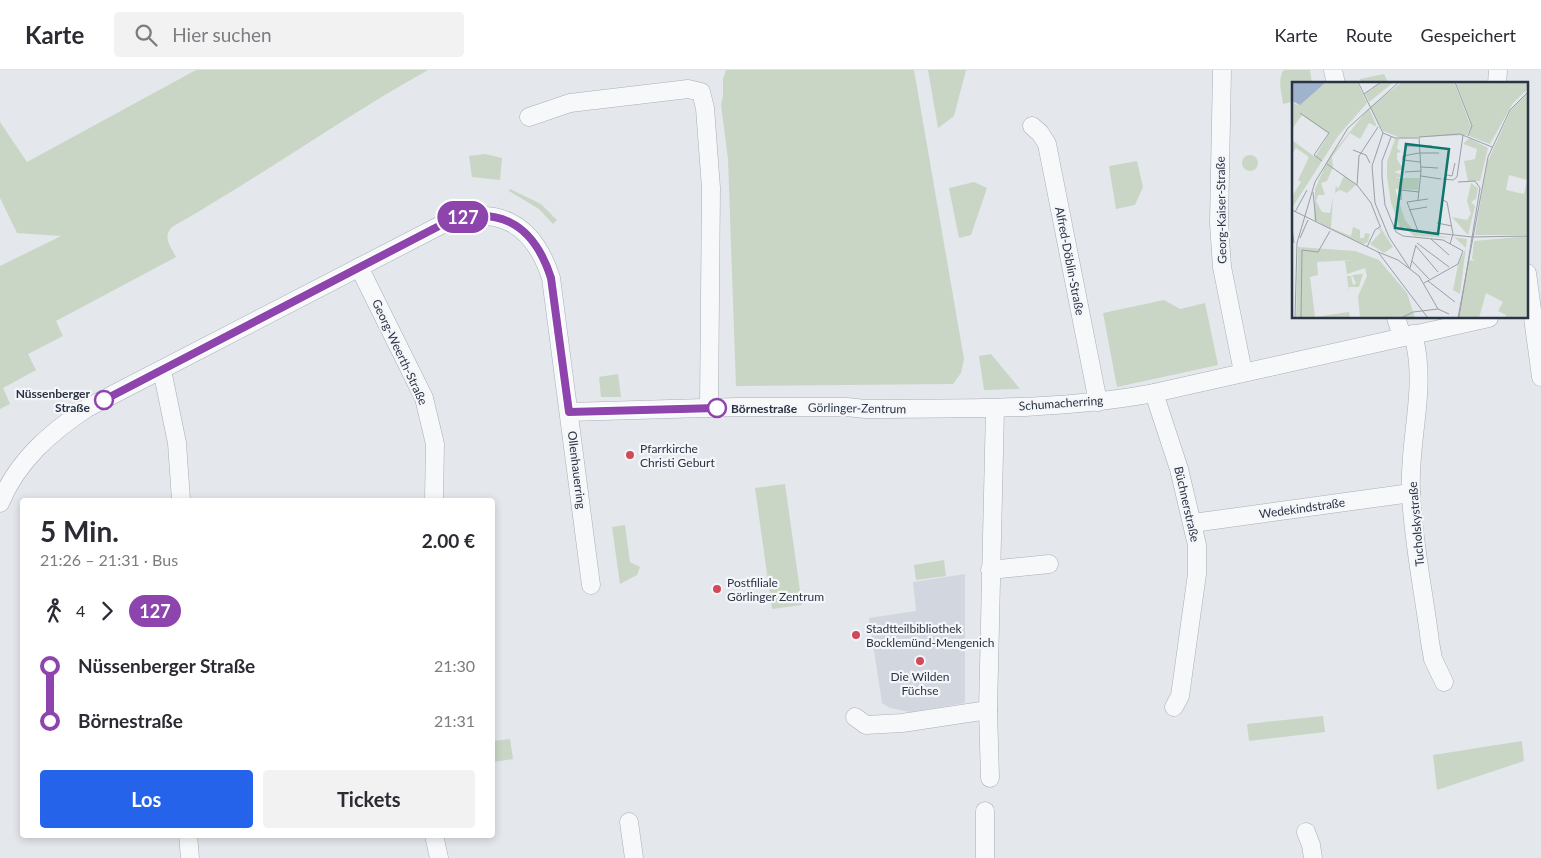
<!DOCTYPE html>
<html lang="de">
<meta charset="utf-8">
<style>
body{margin:0;font-family:Lato,sans-serif;background:#f2f2f3;color:#2b2b33;height:100vh;display:flex;flex-direction:column;font-size:19px;white-space:nowrap}
*{box-sizing:border-box;margin:0}
p{font-size:16px;color:#7c7c81}
.icon{flex:none;width:28px;height:28px;fill:none;stroke:currentColor;stroke-width:2;stroke-linecap:round;stroke-linejoin:round}
.map{position:relative;flex:1;overflow:hidden}
.drawer{position:absolute;left:20px;top:428px;width:475px;height:340px;display:flex;flex-direction:column;background:#fff;border-radius:5px;box-shadow:0 2px 8px #0003}
.drawer>*{flex:none}
.badge{padding:0 10px;border-radius:16px;font-size:18px;line-height:32px}
.map>.badge{position:absolute;translate:-50% -50%;box-shadow:0 0 0 2px #fff}
.legs{display:flex;align-items:center;gap:8px;height:55px;padding:0 20px;font-size:16px}
.legs p{margin-inline-start:auto}
.summary{display:flex;align-items:center;justify-content:space-between;height:85px;padding:0 20px}
h1{font-size:28px;font-weight:700;line-height:38px}
.button{display:flex;gap:10px;margin-top:auto;padding:10px 20px}
.button a{flex:1;height:58px;border-radius:5px;background:#2563eb;color:#fff;font-size:20px;font-weight:700;line-height:58px;text-align:center}
.button a+a{background:#f2f2f3;color:#2b2b33}
ul{padding:0 20px;list-style:none}
li{display:flex;align-items:center;gap:18px;height:55px;font-size:19px}
li i{display:grid;place-items:center;width:8px;height:100%;margin:0 6px;background:currentColor}
li i::after{content:'';width:12px;height:12px;margin:-6px;border:4px solid;border-radius:50%;background:#fff}
li p{margin-inline-start:auto}
li:first-child i{background:linear-gradient(#0000 50%,currentColor 0)}
li:last-child i{background:linear-gradient(currentColor 50%,#0000 0)}
header{display:flex;align-items:center;gap:30px;box-sizing:border-box;height:70px;padding:0 25px;background:#fff;border-bottom:1px solid #e1e1e2}
header strong{font-size:24px}
nav{display:flex;gap:28px;margin-inline-start:auto;font-size:18px}
.search{width:350px;height:45px;background:#f2f2f3;display:flex;align-items:center;gap:12px;box-sizing:border-box;padding:0 18px;border-radius:5px;color:#7c7c81;font-size:19px}
.map>svg:first-child{display:block}
.built{fill:#d2d6de}
.green{fill:#c9d6c5}
.lines{fill:none;stroke-linecap:round;stroke-linejoin:round}
.street-casing{stroke:#a9aeb7;stroke-width:19}
.street{stroke:#f7f8fa;stroke-width:18}
.line-1-casing{stroke:#fff;stroke-width:11}
.line-1{stroke:#8e44ad;stroke-width:8}
.stop-1-dot{fill:#fff;stroke:#8e44ad;stroke-width:2.5}
.poi-dot{fill:#d1495b;stroke:#f4f6f9;stroke-width:2}
.labels{text-anchor:middle;dominant-baseline:central;stroke-width:4.5;stroke-linejoin:round;paint-order:stroke}
.street-label{font-size:12px;fill:#2b3445;stroke:#f4f6f9}
.stop-label{font-size:12px;font-weight:bold;fill:#2b3445;stroke:#f4f6f9;text-anchor:end}
.poi-label{font-size:12px;fill:#2b3445;stroke:#f4f6f9;text-anchor:start}
.inset-road{fill:none;stroke:#9a9fa9;stroke-width:1}
.view{fill:#0f766e;fill-opacity:0.15;stroke:#0f766e;stroke-width:2.5}
.inset-edge{fill:none;stroke:#2b3445;stroke-width:2.5}
</style>
<header>
<strong>Karte</strong>
<div class="search"><svg class="icon" aria-label="search" viewBox="0 0 24 24"><circle cx="10" cy="10" r="6"/><path d="M15 15l6 6"/></svg>Hier suchen</div>
<nav><a>Karte</a><a>Route</a><a>Gespeichert</a></nav>
</header>
<div class="map">
<svg width="1541" height="788" viewBox="0 0 1541 788">
<rect width="100%" height="100%" fill="#e4e7ec"/>
<polygon class="built" points="965,504 965,633 910,642 890,638 882,633 869,548 916,541 913,512"/>
<g class="green">
<path d="M196,0H428C340,49 259,108 172,157C162,167 171,177 176,187L56,251L63,266L28,284L36,300L3,318L10,334L0,339V196L61,166L17,163L0,128V52L27,92Z"/>
<polygon points="726,0 914,0 964,289 961,303 953,314 736,316 728,89 721,35 723,26 723,9"/>
<polygon points="928,0 966,0 954,46 938,58"/>
<path d="M1284,0H1310L1312,14H1294L1293,32L1283,34C1282,24 1277,8 1284,0Z"/>
<polygon points="1384,4 1389,14 1361,14 1360,9"/>
<polygon points="485,84 502,88 500,110 472,107 469,86"/>
<circle cx="1250" cy="93" r="8"/>
<polygon points="1137,91 1143,117 1135,135 1116,139 1109,96"/>
<polygon points="974,112 987,118 971,165 959,168 949,118"/>
<polygon points="510,119 541,134 557,150 553,154 539,139 509,121"/>
<polygon points="1164,230 1180,239 1205,233 1218,295 1117,317 1103,243"/>
<polygon points="991,284 1020,319 984,320 979,286"/>
<polygon points="618,304 621,327 601,327 599,307"/>
<polygon points="785,414 802,535 772,539 755,418"/>
<polygon points="625,455 630,492 640,497 637,505 620,514 612,457"/>
<polygon points="944,490 946,506 916,510 914,495"/>
<polygon points="1323,646 1325,662 1249,671 1247,654"/>
<polygon points="510,669 513,689 493,692 493,671"/>
<polygon points="1522,671 1524,691 1437,720 1433,685"/>
</g>
<g class="lines">
<defs>
<g id="street">
<polyline points="1222,0 1219,153 1222,197 1243,302"/>
<polyline points="1333,0 1336,14"/>
<polyline points="1497,14 1498,0"/>
<polyline points="529,47 570,33 688,19 701,22 705,38 711,118 709,338"/>
<polyline points="1032,56 1040,63 1047,74 1098,332"/>
<polyline points="359,197 424,328 435,374 434,430"/>
<polyline points="1527,203 1541,307"/>
<polyline points="1396,248 1402,266"/>
<path d="M1413,264C1428,319 1408,368 1411,423C1413,473 1424,523 1430,572L1433,589L1444,612"/>
<polyline points="162,300 177,373 181,430"/>
<polyline points="1154,323 1179,399 1197,475 1197,504 1180,626 1174,637"/>
<path d="M569,342L738,337H847L865,339C961,338 1059,341 1154,323L1489,248"/>
<path d="M0,433C18,390 50,363 87,338L441,155C496,133 533,152 551,208L591,515"/>
<polyline points="1193,453 1411,423"/>
<polyline points="990,500 1049,494"/>
<polyline points="855,647 866,655 902,653 988,640"/>
<polyline points="990,708 988,640 995,338"/>
<polyline points="985,741 985,788"/>
<polyline points="629,752 634,788"/>
<polyline points="1306,762 1311,775 1313,788"/>
<polyline points="188,765 190,788"/>
<polyline points="434,765 439,788"/>
</g>
</defs>
<use href="#street" class="street-casing"/>
<use href="#street" class="street"/>
</g>
<g class="lines">
<defs>
<path id="line-1" d="M104,330L441,155C496,133 533,152 551,208L569,342L717,338"/>
</defs>
<use href="#line-1" class="line-1-casing"/>
<use href="#line-1" class="line-1"/>
</g>
<g class="stop-1-dot">
<circle cx="104" cy="330" r="9"/>
<circle cx="717" cy="338" r="9"/>
</g>
<g class="poi-dot">
<circle cx="630" cy="385" r="5"/>
<circle cx="717" cy="519" r="5"/>
<circle cx="856" cy="565" r="5"/>
<circle cx="920" cy="591" r="5"/>
</g>
<g class="labels">
<g class="street-label">
<text transform="translate(1221 140) rotate(-91)">Georg-Kaiser-Straße</text>
<text transform="translate(1070 191) rotate(79)">Alfred-Döblin-Straße</text>
<text transform="translate(400 282) rotate(65)">Georg-Weerth-Straße</text>
<text transform="translate(1061 333) rotate(-4)">Schumacherring</text>
<text transform="translate(857 338) rotate(1)">Görlinger-Zentrum</text>
<text transform="translate(577 400) rotate(83)">Ollenhauerring</text>
<text transform="translate(1187 434) rotate(77)">Büchnerstraße</text>
<text transform="translate(1302 438) rotate(-8)">Wedekindstraße</text>
<text transform="translate(1416 454) rotate(-95)">Tucholskystraße</text>
</g>
<g class="stop-label">
<text x="90" y="323">Nüssenberger<tspan x="90" dy="14">Straße</tspan></text>
<text x="731" y="338" text-anchor="start">Börnestraße</text>
</g>
<g class="poi-label">
<text x="640" y="378">Pfarrkirche<tspan x="640" dy="14">Christi Geburt</tspan></text>
<text x="727" y="512">Postfiliale<tspan x="727" dy="14">Görlinger Zentrum</tspan></text>
<text x="866" y="558">Stadtteilbibliothek<tspan x="866" dy="14">Bocklemünd-Mengenich</tspan></text>
<text x="920" y="606" text-anchor="middle">Die Wilden<tspan x="920" dy="14">Füchse</tspan></text>
</g>
</g>
<g transform="translate(1292 12)">
<rect width="236" height="236" fill="#e4e7ec"/>
<path d="M34,0H65L75,21L46,54L0,126L1,113L9,100L6,98L17,75L4,66L0,72V58L23,75L37,52L10,33L0,47V19L5,23L14,17ZM90,0H102L77,20L73,12ZM110,0H162L179,45L175,53L109,56L91,49L78,25ZM164,0H236V7L221,21L198,62L177,54L180,43ZM236,10V153H183L195,81L219,28ZM217,93L235,98L232,112L214,108ZM77,26L85,45L77,41L68,57L58,51L40,75L41,85L35,99L29,101L33,113H26L24,119L30,130L38,131L41,115L39,146L59,154L61,145L68,148V156H72L73,151L78,152L76,160L71,162L36,146L22,137L23,107L34,82L39,85L34,81L39,73ZM177,56L196,66L188,99H176L172,79L183,77L185,67L171,62ZM103,57H107L105,66L109,70L105,71V77L111,87L102,90L108,92V95L103,96H127L126,108L103,107L113,138L123,150L160,156L122,154L113,145L105,149L108,145L99,121L95,95V80ZM52,94L64,103L55,111L48,108L43,111L44,103L46,107ZM179,101L186,106L184,117L179,120L183,124L176,153L160,135L175,138L179,132L175,119ZM88,145L101,165L92,171L78,162L89,150L87,147L82,153ZM236,154V236H213L214,233L206,229L211,220L194,211L187,236H168L176,178L183,179L180,177L182,159ZM162,155L175,157L168,212L161,208L166,183L174,166ZM6,165L63,169L87,178L115,211L123,236H68L66,214L75,194L73,186L55,192L53,179L61,178L25,180L26,193L18,195L23,235L57,230L58,236H4ZM71,192L67,205H57V210L55,194H59L61,203L64,201L60,193Z" fill="#c9d6c5" fill-rule="evenodd"/>
<path d="M0,0H34L8,23L0,19Z" fill="#9fb4cc"/>
<path class="inset-road" d="M66,0L91,51L103,56H126M163,0L180,44L176,54M72,12L89,0M8,31L37,51L22,73L30,79M91,51L80,84L83,121L97,155L118,187M99,55L90,79V95L93,123L104,150L111,154L151,158L171,169L166,182L132,201M113,64H140M61,68L74,73L78,81M127,71L111,74V78L128,80M127,71H147M35,82L65,103L79,121L88,144M129,85L146,86M113,90L129,89M155,93L160,94L163,81M129,94L149,97M151,97L161,98L165,95L171,53M166,100L183,99L188,106L167,236M65,103L67,74L86,45M21,110L24,140M136,117L115,120L126,149L180,155M149,117L155,120L161,152L158,162M109,118V108L127,110M126,118L129,89L127,55L168,52L200,65M0,128L86,170L136,236M117,128L135,125M3,130L15,108M145,141L160,144M0,146L2,161M180,155L237,154M8,156L16,138M139,157L157,173M125,161L157,185M124,164L146,190M75,165L83,148L89,144M86,170L106,178L127,194L146,227L157,232M120,179L137,197M118,186L124,163M136,199L163,220M3,236L5,161L23,100L56,46L107,0M9,236L10,168L26,170L38,149M109,236L121,230L146,227M166,236L196,75L218,28L237,9"/>
<path class="view" d="M114,62L157,67L146,152L103,146Z"/>
<rect width="236" height="236" class="inset-edge"/>
</g>
</svg>
<b class="badge" style="left:463px;top:147px;background:#8e44ad;color:#fff">127</b>
<section class="drawer">
<div class="summary"><div><h1>5 Min.</h1><p>21:26 – 21:31 · Bus</p></div><b>2.00 €</b></div>
<div class="legs"><svg class="icon" aria-label="walk" viewBox="0 0 24 24"><circle cx="13" cy="4" r="2"/><path d="M13 8l-2 6 4 7M11 14l-3 7M7 12l3-4h3l4 4"/></svg>4<svg class="icon" aria-label="forward" viewBox="0 0 24 24"><path d="M9 5l7 7-7 7"/></svg><b class="badge" style="background:#8e44ad;color:#fff">127</b></div>
<ul>
<li><i style="color:#8e44ad"></i><b>Nüssenberger Straße</b><p>21:30</p></li>
<li><i style="color:#8e44ad"></i><b>Börnestraße</b><p>21:31</p></li>
</ul>
<div class="button"><a>Los</a><a>Tickets</a></div>
</section>
</div>
